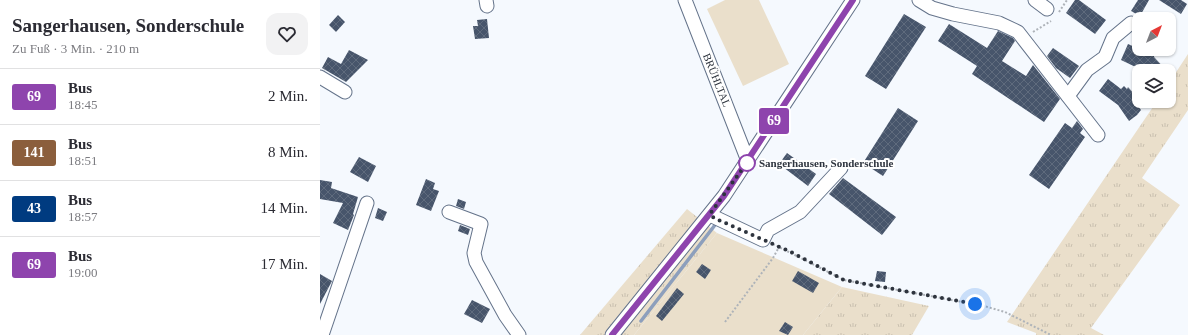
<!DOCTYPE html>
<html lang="de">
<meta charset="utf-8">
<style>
body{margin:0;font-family:"Times New Roman",serif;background:#f2f2f3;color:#2b2b33;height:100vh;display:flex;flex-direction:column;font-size:15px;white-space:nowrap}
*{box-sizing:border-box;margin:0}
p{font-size:13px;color:#7c7c81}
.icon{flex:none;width:22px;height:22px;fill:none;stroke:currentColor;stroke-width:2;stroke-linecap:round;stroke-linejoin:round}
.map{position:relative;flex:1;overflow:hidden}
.panel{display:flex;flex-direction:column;background:#fff;width:320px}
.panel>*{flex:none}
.badge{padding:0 8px;border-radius:3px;font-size:14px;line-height:26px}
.needle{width:26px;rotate:42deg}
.buttons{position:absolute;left:812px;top:12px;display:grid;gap:8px}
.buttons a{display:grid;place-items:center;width:44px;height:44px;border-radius:8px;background:#fff;box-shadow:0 1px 3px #0004;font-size:20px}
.you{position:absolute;width:20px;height:20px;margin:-10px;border:3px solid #fff;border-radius:50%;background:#1a73e8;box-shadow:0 0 0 6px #1a73e833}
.map>.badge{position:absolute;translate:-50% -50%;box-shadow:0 0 0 2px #fff}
.round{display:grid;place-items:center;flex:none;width:42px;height:42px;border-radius:12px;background:#f2f2f3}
.headline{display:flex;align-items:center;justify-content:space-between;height:68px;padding:0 12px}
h1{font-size:19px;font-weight:600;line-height:30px}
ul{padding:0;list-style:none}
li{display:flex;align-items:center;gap:12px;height:56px;padding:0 12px;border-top:1px solid #e1e1e2}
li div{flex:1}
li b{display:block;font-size:15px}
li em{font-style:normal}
li .badge{min-width:44px;font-weight:700;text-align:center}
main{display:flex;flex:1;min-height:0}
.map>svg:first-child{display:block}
.grass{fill:url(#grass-tufts)}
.garden{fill:#eadfcb}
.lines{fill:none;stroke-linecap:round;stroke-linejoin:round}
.stream{stroke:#8d9fbc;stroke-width:3.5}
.building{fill:url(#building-cross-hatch)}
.minor-casing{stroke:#64738a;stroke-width:15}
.path{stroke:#aeb3b9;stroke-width:2;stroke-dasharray:2 2;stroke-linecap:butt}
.minor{stroke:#fff;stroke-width:13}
.line-casing{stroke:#fff;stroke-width:9}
.line{stroke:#8e44ad;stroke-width:6}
.walk{stroke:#2e343e;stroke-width:4;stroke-dasharray:0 7.2}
.stop-dot{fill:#fff;stroke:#8e44ad;stroke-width:2}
.labels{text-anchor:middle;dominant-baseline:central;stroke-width:4;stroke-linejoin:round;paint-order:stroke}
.street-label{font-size:11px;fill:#2e343e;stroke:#fff}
.stop-label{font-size:11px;font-weight:bold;fill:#2e343e;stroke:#fff;text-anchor:start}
</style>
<main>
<section class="panel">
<div class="headline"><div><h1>Sangerhausen, Sonderschule</h1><p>Zu Fuß · 3 Min. · 210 m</p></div><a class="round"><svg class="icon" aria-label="heart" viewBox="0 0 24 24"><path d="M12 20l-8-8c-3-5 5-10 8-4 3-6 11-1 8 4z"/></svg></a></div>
<ul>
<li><span class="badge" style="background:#8e44ad;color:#fff">69</span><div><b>Bus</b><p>18:45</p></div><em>2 Min.</em></li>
<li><span class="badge" style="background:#8b5e3c;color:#fff">141</span><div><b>Bus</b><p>18:51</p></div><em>8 Min.</em></li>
<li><span class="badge" style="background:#003b80;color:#fff">43</span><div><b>Bus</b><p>18:57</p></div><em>14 Min.</em></li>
<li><span class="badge" style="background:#8e44ad;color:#fff">69</span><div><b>Bus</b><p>19:00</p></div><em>17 Min.</em></li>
</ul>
</section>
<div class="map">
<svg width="868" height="335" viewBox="0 0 868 335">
<defs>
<pattern id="grass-tufts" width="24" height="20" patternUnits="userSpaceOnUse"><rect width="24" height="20" fill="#eadfcb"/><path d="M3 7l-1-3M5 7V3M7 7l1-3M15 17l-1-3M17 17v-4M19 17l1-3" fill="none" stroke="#c9c0af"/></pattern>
<pattern id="building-cross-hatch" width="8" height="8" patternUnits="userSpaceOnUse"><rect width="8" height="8" fill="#47556b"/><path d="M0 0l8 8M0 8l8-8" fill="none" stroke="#5f6b7d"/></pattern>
</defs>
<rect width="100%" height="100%" fill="#f5f9fe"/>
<g class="grass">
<polygon points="868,54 868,110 822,178 860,205 771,328 784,335 716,335 716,333 687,322 837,101 849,101 849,83"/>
<polygon points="367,209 397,233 314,335 260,335"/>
<polygon points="522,287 609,306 592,335 483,335"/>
</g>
<g class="garden">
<polygon points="405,0 439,0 469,64 423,86 387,9"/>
<polygon points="397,233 522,287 483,335 314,335"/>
</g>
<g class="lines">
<polyline class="stream" points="321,321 395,225"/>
</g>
<g class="building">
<polygon points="755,0 759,0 786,20 775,34 746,13"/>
<polygon points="818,0 829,0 820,16 811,11"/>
<polygon points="839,0 861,0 867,4 861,14"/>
<polygon points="584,14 606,27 566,89 545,76"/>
<polygon points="18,15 25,22 16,32 9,25"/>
<polygon points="167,19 169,38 155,39 153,26 158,26 157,20"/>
<polygon points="629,24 667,48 678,31 693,38 695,41 682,61 706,76 713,65 740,99 724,122 652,74 657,66 618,41"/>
<polygon points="808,44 826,52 830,49 835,49 834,57 847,71 824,71 801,60"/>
<polygon points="733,48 759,66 750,78 736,68 727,56"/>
<polygon points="29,50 48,60 26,82 2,68 8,57 21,64"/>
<polygon points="788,79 801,89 804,86 807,89 808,87 815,95 812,97 821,110 817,115 809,121 798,105 779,91"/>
<polygon points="578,108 598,121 563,176 543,163"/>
<polygon points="757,121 763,129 760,133 765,137 729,189 709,175 745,123 752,128"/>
<polygon points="467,153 496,174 488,186 459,164"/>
<polygon points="39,157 56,166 48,182 30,172"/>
<polygon points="523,178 576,217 562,235 509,194"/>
<polygon points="106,179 115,183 113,189 119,191 111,211 96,205"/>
<polygon points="0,180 12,182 11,188 38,197 33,214 34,215 28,230 13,223 23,203 0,199"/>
<polygon points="138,199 146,202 144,209 136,206"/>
<polygon points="58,208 67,212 63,221 55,218"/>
<polygon points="140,225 150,229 148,235 138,231"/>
<polygon points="382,264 391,270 385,279 376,272"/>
<polygon points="478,271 499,283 493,293 472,281"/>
<polygon points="557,271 566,272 565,282 555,281"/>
<polygon points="0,274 12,281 0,304"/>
<polygon points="357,288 364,294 342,321 336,316"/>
<polygon points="152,300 170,309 162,323 144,314"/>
<polygon points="465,322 473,327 468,335 459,331"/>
</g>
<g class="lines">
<defs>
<g id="minor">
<polyline points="166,0 167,6"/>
<polyline points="365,0 428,161"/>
<polyline points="599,0 612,8 633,14 679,23 698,32 778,135"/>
<polyline points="715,0 727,9"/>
<polyline points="0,77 25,92"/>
<polyline points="748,96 767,70 785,57 793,38 811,23"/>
<polyline points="129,212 161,224 154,253 156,262 185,315 199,335"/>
<polyline points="390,215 443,240 448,230 480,212 521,168"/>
<polyline points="2,335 47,203"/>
<polyline points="292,335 404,196 533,0"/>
</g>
</defs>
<use href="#minor" class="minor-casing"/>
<g class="path">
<polyline points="739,12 747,0"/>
<polyline points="713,32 731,21"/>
<polyline points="453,244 524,280 664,306 685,312 731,335"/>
<polyline points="405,322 453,258 459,247"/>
</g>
<use href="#minor" class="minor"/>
</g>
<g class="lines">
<defs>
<polyline id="line" points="292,335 404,196 533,0"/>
</defs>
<use href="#line" class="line-casing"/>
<use href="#line" class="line"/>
<polyline class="walk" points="427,163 428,161 390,214 394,218 471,252 524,280 655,304"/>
</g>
<circle class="stop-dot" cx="427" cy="163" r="8"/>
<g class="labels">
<g class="street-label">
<text transform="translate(397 80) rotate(68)">BRÜHLTAL</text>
</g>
<g class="stop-label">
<text x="439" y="163">Sangerhausen, Sonderschule</text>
</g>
</g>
</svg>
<div class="buttons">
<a><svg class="needle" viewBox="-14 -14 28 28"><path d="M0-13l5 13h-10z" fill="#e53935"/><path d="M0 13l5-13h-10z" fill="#7c7c81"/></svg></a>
<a><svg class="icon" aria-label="layers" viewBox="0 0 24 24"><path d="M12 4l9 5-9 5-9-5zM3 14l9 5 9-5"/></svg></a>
</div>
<div class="you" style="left:655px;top:304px"></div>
<b class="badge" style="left:454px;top:121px;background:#8e44ad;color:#fff">69</b>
</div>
</main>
